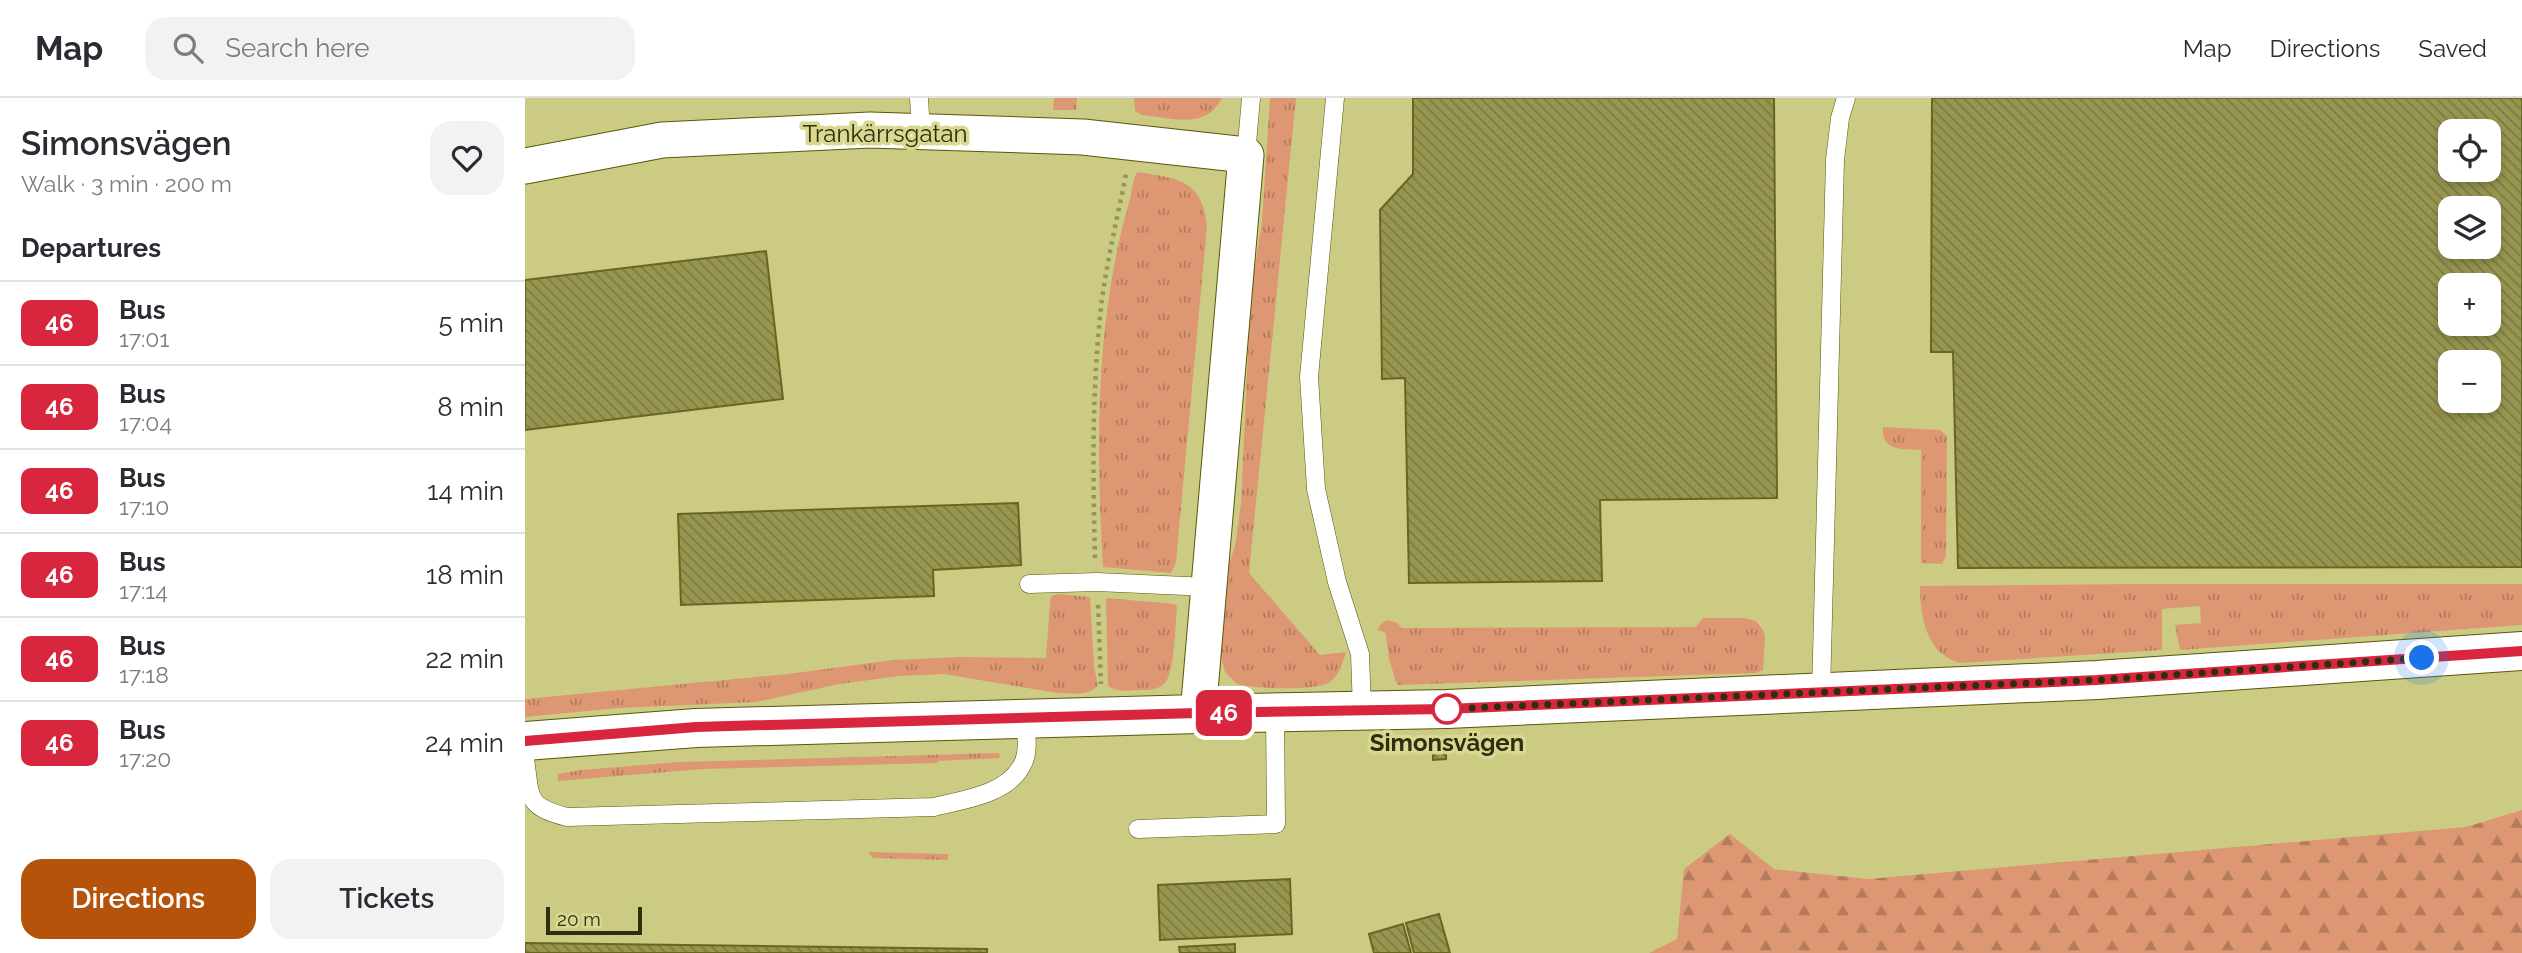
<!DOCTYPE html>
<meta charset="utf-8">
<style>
body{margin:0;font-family:Raleway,sans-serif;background:#f2f2f3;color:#2b2b33;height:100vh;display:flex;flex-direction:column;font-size:26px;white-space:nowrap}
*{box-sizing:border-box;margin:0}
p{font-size:23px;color:#7c7c81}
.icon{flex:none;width:38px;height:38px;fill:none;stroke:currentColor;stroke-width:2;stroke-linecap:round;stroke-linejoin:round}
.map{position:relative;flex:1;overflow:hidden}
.side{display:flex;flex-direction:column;background:#fff;width:525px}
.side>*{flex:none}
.badge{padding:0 14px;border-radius:10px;font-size:24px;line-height:46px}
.controls{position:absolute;left:1913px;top:21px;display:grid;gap:14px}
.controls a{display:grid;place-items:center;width:63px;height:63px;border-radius:14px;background:#fff;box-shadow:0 4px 10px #0003;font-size:35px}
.scale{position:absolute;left:21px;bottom:18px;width:96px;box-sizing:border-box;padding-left:7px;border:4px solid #2f2e11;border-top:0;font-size:19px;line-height:24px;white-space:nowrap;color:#2f2e11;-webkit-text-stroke:5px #d9d891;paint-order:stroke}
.you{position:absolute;width:35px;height:35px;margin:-18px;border:5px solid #fff;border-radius:50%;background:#1a73e8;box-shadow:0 0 0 10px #1a73e833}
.map>.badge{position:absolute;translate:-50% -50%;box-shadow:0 0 0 4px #fff}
h2{padding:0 21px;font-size:26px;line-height:63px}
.round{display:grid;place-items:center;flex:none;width:74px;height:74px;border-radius:21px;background:#f2f2f3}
.headline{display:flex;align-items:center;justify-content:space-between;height:119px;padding:0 21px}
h1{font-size:33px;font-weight:600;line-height:52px}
.action{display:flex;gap:14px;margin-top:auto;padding:14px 21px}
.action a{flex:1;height:80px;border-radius:21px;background:#b45309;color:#fff;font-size:28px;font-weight:600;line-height:80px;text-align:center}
.action a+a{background:#f2f2f3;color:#2b2b33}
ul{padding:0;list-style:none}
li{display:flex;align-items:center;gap:21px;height:84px;padding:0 21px;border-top:2px solid #e1e1e2}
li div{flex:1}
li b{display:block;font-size:26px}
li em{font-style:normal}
li .badge{min-width:77px;font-weight:700;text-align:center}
header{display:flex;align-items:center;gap:42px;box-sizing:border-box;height:98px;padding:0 35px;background:#fff;border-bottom:2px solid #e1e1e2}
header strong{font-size:33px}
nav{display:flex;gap:38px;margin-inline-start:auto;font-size:24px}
.search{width:490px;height:63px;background:#f2f2f3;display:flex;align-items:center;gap:18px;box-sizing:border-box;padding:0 24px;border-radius:21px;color:#7c7c81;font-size:26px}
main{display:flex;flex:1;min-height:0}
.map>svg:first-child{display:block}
.grass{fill:url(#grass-tufts)}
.forest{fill:url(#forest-firs)}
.building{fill:url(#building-back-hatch);stroke:#68661f;stroke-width:2;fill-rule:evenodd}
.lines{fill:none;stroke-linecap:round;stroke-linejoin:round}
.lane-casing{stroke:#595709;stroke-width:19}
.street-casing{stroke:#595709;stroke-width:37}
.secondary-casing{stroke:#595709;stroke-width:40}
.path{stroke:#95945c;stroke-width:4.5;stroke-dasharray:3.5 5;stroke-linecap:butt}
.lane{stroke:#fff;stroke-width:18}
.street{stroke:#fff;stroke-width:35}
.secondary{stroke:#fff;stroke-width:38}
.line-casing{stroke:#fff;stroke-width:16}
.line{stroke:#d7263d;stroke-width:10}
.walk{stroke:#2f2e11;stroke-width:7;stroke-dasharray:0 12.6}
.stop-dot{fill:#fff;stroke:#d7263d;stroke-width:3.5}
.labels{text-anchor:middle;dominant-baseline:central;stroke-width:7;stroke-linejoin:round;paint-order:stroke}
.street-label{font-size:24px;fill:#2f2e11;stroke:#d9d891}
.stop-label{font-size:24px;font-weight:bold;fill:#2f2e11;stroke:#d9d891}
</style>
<header>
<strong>Map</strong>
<div class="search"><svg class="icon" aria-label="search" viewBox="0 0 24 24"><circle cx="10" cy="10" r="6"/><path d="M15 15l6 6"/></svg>Search here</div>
<nav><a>Map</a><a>Directions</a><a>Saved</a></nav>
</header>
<main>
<section class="side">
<div class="headline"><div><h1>Simonsvägen</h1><p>Walk · 3 min · 200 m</p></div><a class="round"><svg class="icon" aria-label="heart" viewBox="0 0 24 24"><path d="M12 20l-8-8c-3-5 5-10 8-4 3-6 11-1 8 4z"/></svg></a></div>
<h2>Departures</h2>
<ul>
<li><span class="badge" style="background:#d7263d;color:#fff">46</span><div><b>Bus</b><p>17:01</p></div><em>5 min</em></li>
<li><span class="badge" style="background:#d7263d;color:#fff">46</span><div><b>Bus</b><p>17:04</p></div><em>8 min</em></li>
<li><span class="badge" style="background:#d7263d;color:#fff">46</span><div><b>Bus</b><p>17:10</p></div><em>14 min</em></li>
<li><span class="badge" style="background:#d7263d;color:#fff">46</span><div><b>Bus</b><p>17:14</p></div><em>18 min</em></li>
<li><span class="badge" style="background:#d7263d;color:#fff">46</span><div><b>Bus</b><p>17:18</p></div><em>22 min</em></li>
<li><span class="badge" style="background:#d7263d;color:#fff">46</span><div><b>Bus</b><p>17:20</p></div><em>24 min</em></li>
</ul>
<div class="action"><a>Directions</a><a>Tickets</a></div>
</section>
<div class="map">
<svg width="1997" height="855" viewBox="0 0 1997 855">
<defs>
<pattern id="grass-tufts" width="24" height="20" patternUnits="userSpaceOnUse" patternTransform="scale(1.75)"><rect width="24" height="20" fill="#de9773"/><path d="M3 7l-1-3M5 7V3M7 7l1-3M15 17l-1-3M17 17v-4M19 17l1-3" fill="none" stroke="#b47c5d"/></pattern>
<pattern id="forest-firs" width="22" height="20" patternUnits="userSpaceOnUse" patternTransform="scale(1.75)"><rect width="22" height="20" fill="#de9773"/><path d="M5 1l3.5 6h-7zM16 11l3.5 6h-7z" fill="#b47c5d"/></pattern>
<pattern id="building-back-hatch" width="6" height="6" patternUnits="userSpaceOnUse" patternTransform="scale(1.75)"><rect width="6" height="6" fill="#979651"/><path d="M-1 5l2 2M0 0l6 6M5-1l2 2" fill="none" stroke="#7c7b42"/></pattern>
</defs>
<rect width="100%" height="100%" fill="#cccb84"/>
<g class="grass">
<polygon points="529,0 552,0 551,12 528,12"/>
<path d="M609,0H697C681,32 647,20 617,17L610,13Z"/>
<path d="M745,0H771L724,475L795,557L821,554C818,565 814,577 805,584C794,593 727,591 712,586L700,574L695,555L703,469L710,448L716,406L724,231L728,181L737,124Z"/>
<path d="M612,74C652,80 678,82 682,128L651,464L646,475L578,469C571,349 570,222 604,105C607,94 607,84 612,74Z"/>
<path d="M1358,329L1415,332L1422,338L1421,458L1417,466L1396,465V352C1378,351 1356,354 1358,329Z"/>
<path d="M1615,486H1997V527L1655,552L1650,527L1676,525L1675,508L1637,511V552L1435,565C1401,556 1395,518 1395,488Z"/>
<path d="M532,496L565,499L569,569L573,587C564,599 546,595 532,595L419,576L375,578L314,586L231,604L94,610L0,619V601L263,576L368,562L436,559L521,560L525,504L527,498Z"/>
<path d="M581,500L650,506L652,509C650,526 650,574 640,585C634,592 623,592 614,592C604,593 591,594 583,588Z"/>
<polygon points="1178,520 1219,520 1231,523 1238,532 1240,538 1238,572 1231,575 872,587 864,561 861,537 859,534 853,532 855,527 862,522 871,524 877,530 1171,529"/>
<polygon points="474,655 475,660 414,663 412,665 177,671 33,683 33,676 56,672 155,664"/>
<polygon points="343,754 423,756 423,762 348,760"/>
</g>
<polygon class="forest" points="1997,712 1997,855 1124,855 1152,841 1159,771 1205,736 1249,771 1343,781 1941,729"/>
<g class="building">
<polygon points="888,0 1249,0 1252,400 1075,402 1077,483 884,485 880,280 857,281 855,112 888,76"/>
<path d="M1407,0H1997V469L1433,470L1428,254H1406ZM1925,33H1964V72H1925ZM1925,110H1964V149H1925ZM1925,187H1964V226H1925ZM1925,264H1964V303H1925Z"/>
<polygon points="241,153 258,301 0,332 0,182"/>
<polygon points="493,405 496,467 408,472 409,498 156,507 153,416"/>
<polygon points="921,654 921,661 908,662 908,655"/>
<polygon points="765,781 767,836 635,842 633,787"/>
<polygon points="914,816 925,855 889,855 881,825"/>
<polygon points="878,826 886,855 849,855 844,836"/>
<polygon points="0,845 462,851 462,855 0,855"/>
<polygon points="710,846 710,855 655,855 654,849"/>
</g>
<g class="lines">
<defs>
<g id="lane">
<polyline points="394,0 396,33"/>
<polyline points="810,0 784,279 791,391 812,484 835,556 837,612"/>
<polyline points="721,57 726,0"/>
<polyline points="504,486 572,484 683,489"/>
<polyline points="1296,595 1310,62 1315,20 1321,0"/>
<path d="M0,661C6,700 0,708 42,719L409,709C437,702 480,697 496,669C505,655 501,637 500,621"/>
<polyline points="613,731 751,726 750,614"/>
</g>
<polyline id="street" points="0,68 137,42 345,32 558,39 721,57 673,616"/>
<polyline id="secondary" points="0,643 171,630 673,616 922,611 1572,582 1997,553"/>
</defs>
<use href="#lane" class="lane-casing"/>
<use href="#street" class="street-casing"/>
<use href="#secondary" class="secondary-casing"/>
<g class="path">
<path d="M570,460C568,383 567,306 574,229C578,178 591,127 601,76"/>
<polyline points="573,507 576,586"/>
<polyline points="850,650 878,654 960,648"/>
</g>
<use href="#lane" class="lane"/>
<use href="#street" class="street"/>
<use href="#secondary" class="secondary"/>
</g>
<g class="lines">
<defs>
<polyline id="line" points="0,643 171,629 673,615 922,611 1572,582 1997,553"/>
</defs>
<use href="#line" class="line-casing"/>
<use href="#line" class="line"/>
<polyline class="walk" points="922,611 1572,582 1897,560"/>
</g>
<circle class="stop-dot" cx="922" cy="611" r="14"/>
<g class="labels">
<g class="street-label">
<text x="360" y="35">Trankärrsgatan</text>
</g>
<g class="stop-label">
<text x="922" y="644">Simonsvägen</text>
</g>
</g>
</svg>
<div class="controls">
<a><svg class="icon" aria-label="locate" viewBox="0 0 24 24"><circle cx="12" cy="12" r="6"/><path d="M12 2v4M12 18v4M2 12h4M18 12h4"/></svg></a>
<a><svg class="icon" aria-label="layers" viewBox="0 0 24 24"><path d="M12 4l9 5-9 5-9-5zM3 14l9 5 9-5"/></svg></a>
<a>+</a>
<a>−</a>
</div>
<div class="scale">20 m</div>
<div class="you" style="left:1897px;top:560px"></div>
<b class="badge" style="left:699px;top:615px;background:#d7263d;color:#fff">46</b>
</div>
</main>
